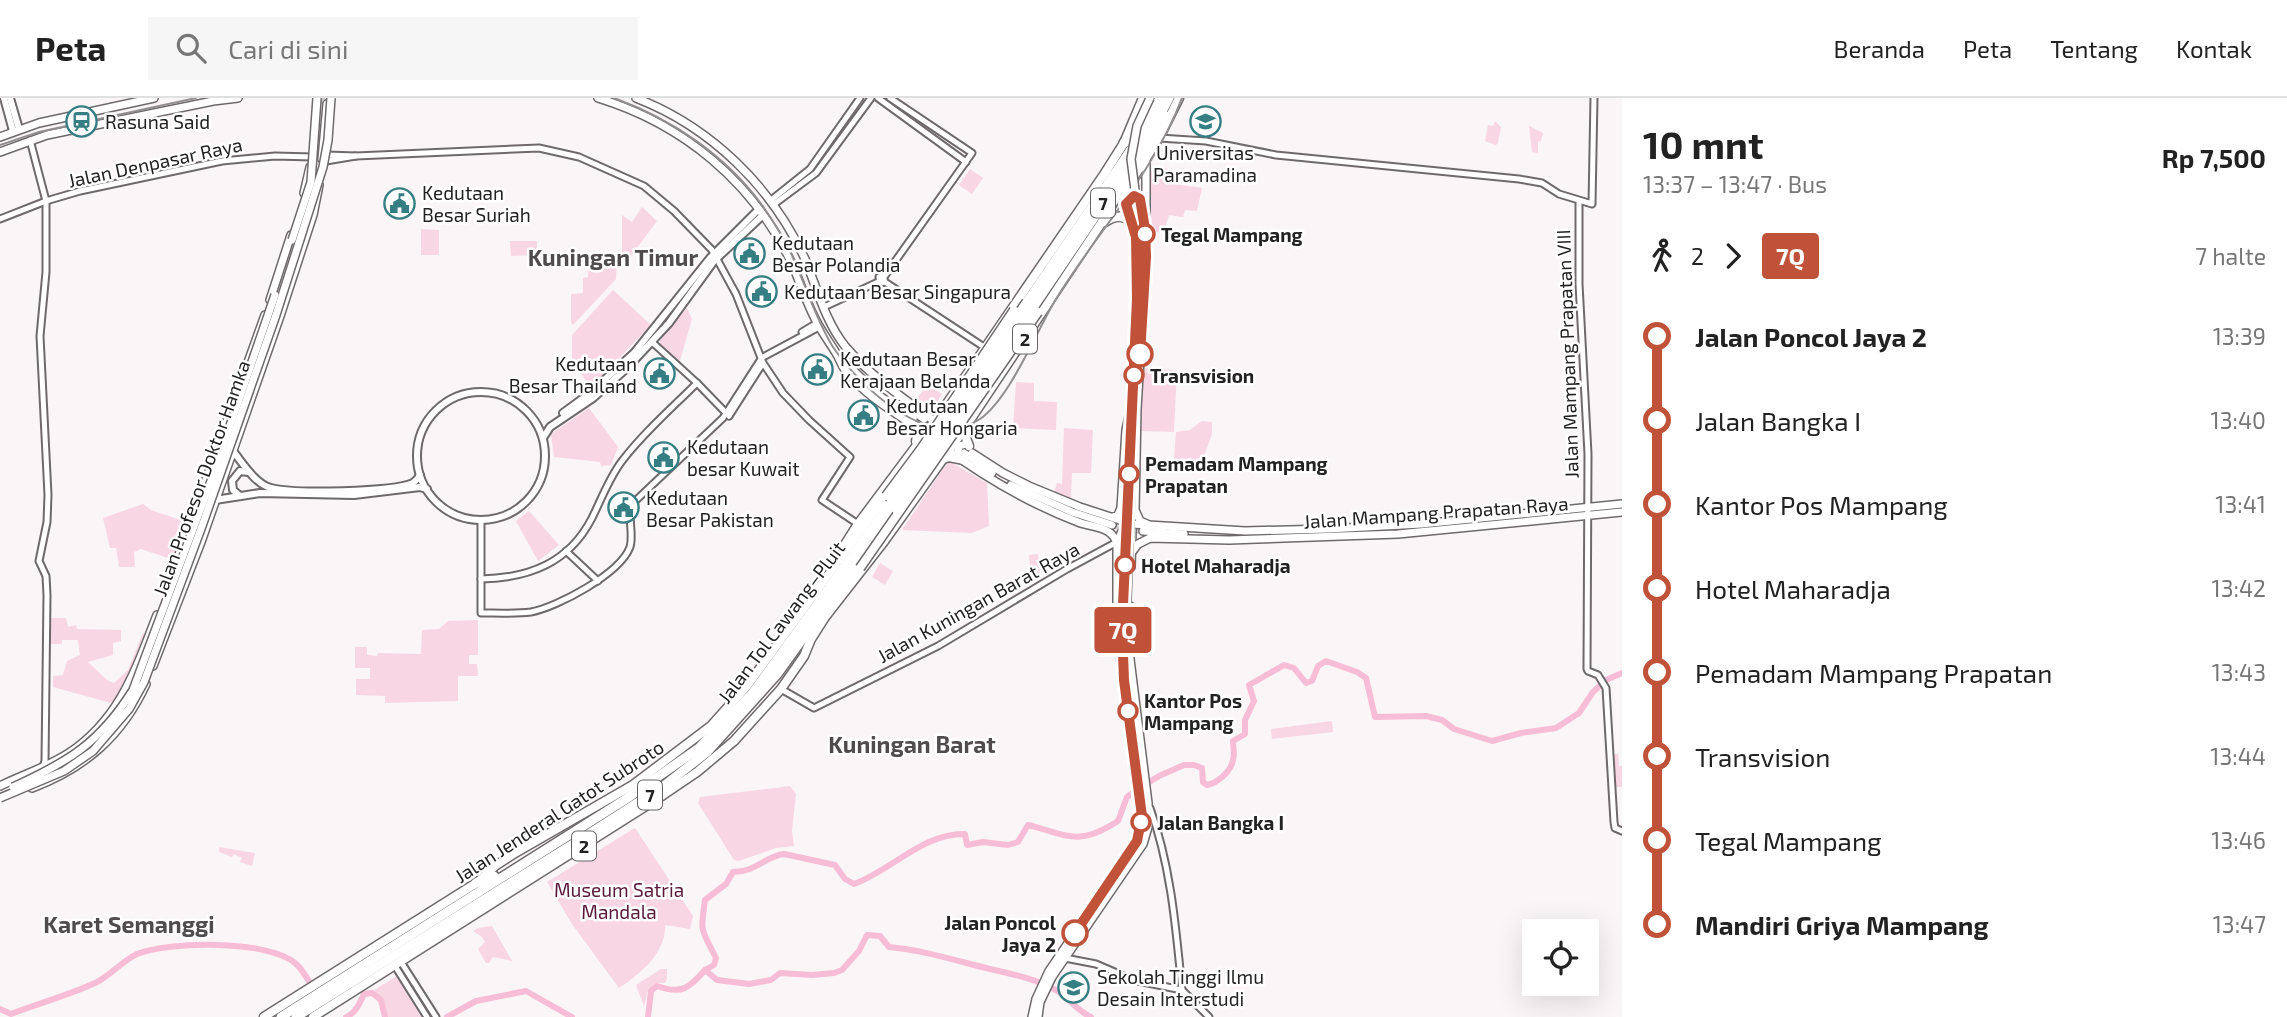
<!DOCTYPE html>
<html lang="id">
<meta charset="utf-8">
<style>
body{margin:0;font-family:"Exo 2",sans-serif;background:#f6f6f6;color:#222;height:100vh;display:flex;flex-direction:column;font-size:26px;white-space:nowrap}
*{box-sizing:border-box;margin:0}
p{font-size:23px;color:#767676}
.icon{flex:none;width:38px;height:38px;fill:none;stroke:currentColor;stroke-width:2;stroke-linecap:round;stroke-linejoin:round}
.map{position:relative;flex:1;overflow:hidden}
.details{display:flex;flex-direction:column;background:#fff;width:665px}
.details>*{flex:none}
.badge{padding:0 14px;border-radius:5px;font-size:24px;line-height:46px}
.buttons{position:absolute;left:1522px;top:821px;display:grid;gap:14px}
.buttons a{display:grid;place-items:center;width:77px;height:77px;border-radius:0px;background:#fff;box-shadow:0 7px 28px #0002;font-size:35px}
.map>.badge{position:absolute;translate:-50% -50%;box-shadow:0 0 0 4px #fff}
.legs{display:flex;align-items:center;gap:10px;height:77px;padding:0 21px;font-size:23px}
.legs p{margin-inline-start:auto}
.summary{display:flex;align-items:center;justify-content:space-between;height:119px;padding:0 21px}
h1{font-size:38px;font-weight:700;line-height:52px}
ul{padding:0 21px;list-style:none}
li{display:flex;align-items:center;gap:24px;height:84px;font-size:26px}
li i{display:grid;place-items:center;width:10px;height:100%;margin:0 9px;background:currentColor}
li i::after{content:'';width:18px;height:18px;margin:-9px;border:5px solid;border-radius:50%;background:#fff}
li p{margin-inline-start:auto}
li:first-child i{background:linear-gradient(#0000 50%,currentColor 0)}
li:last-child i{background:linear-gradient(currentColor 50%,#0000 0)}
header{display:flex;align-items:center;gap:42px;box-sizing:border-box;height:98px;padding:0 35px;background:#fff;border-bottom:2px solid #e0e0e0}
header strong{font-size:33px}
nav{display:flex;gap:38px;margin-inline-start:auto;font-size:24px}
.search{width:490px;height:63px;background:#f6f6f6;display:flex;align-items:center;gap:18px;box-sizing:border-box;padding:0 24px;border-radius:0px;color:#767676;font-size:26px}
main{display:flex;flex:1;min-height:0}
.map>svg:first-child{display:block}
.green{fill:#f8d6e4}
.lines{fill:none;stroke-linecap:round;stroke-linejoin:round}
.river{stroke:#f7bdd6;stroke-width:6}
.primary-tunnel{stroke:#cfcbcc;stroke-width:7;stroke-dasharray:7 3.5;stroke-linecap:butt}
.tertiary-casing{stroke:#6e6a6b;stroke-width:9}
.secondary-casing{stroke:#6e6a6b;stroke-width:10}
.primary-casing{stroke:#6e6a6b;stroke-width:10}
.trunk-casing{stroke:#6e6a6b;stroke-width:11}
.motorway-casing{stroke:#6e6a6b;stroke-width:12}
.tertiary{stroke:#fff;stroke-width:5}
.secondary{stroke:#fff;stroke-width:6}
.primary{stroke:#fff;stroke-width:7}
.trunk{stroke:#fff;stroke-width:8}
.motorway{stroke:#fff;stroke-width:9}
.tram{stroke:#928f90;stroke-width:2}
.primary-bridge-casing{stroke:#6e6a6b;stroke-width:10;stroke-linecap:butt}
.trunk-bridge-casing{stroke:#6e6a6b;stroke-width:11;stroke-linecap:butt}
.motorway-bridge-casing{stroke:#6e6a6b;stroke-width:12;stroke-linecap:butt}
.primary-bridge{stroke:#fff;stroke-width:7}
.trunk-bridge{stroke:#fff;stroke-width:8}
.motorway-bridge{stroke:#fff;stroke-width:9}
.line-1-casing{stroke:#fff;stroke-width:16}
.line-1{stroke:#c1523a;stroke-width:10}
.stop-1-dot{fill:#fff;stroke:#c1523a;stroke-width:3.5}
.labels{text-anchor:middle;dominant-baseline:central;stroke-width:5;stroke-linejoin:round;paint-order:stroke}
.shield{fill:#fff;stroke:#656464;stroke-width:2}
.shield-label{font-size:18px;font-weight:bold;fill:#232222}
.poi-label{font-size:19px;fill:#232222;stroke:#fff;text-anchor:start}
.street-label{font-size:19px;fill:#232222;stroke:#fff}
.stop-label{font-size:19px;font-weight:bold;fill:#232222;stroke:#fff;text-anchor:start}
.park-label{font-size:19px;fill:#5a183b;stroke:#fff}
.quarter-label{font-size:23px;font-weight:bold;fill:#504c4e;stroke:#fff}
</style>
<header>
<strong>Peta</strong>
<div class="search"><svg class="icon" aria-label="search" viewBox="0 0 24 24"><circle cx="10" cy="10" r="6"/><path d="M15 15l6 6"/></svg>Cari di sini</div>
<nav><a>Beranda</a><a>Peta</a><a>Tentang</a><a>Kontak</a></nav>
</header>
<main>
<div class="map">
<svg width="1622" height="919" viewBox="0 0 1622 919">
<rect width="100%" height="100%" fill="#faf5f7"/>
<g class="green">
<polygon points="1495,23 1501,29 1498,45 1496,47 1485,43 1488,27 1493,28"/>
<polygon points="1529,28 1543,35 1541,43 1538,44 1538,55 1532,54"/>
<polygon points="1165,69 1174,79 1174,86 1202,90 1197,113 1185,112 1183,119 1169,117 1164,134 1147,134 1149,73 1164,74"/>
<polygon points="970,71 983,80 972,96 959,87"/>
<polygon points="642,109 657,123 628,162 622,158 622,117 632,124"/>
<polygon points="421,131 439,132 439,157 421,157"/>
<polygon points="510,143 537,143 537,157 511,158"/>
<polygon points="589,161 617,161 616,181 573,227 571,225 571,196 583,195 583,180 588,179"/>
<polygon points="613,192 651,227 592,288 589,287 572,262 572,237"/>
<polygon points="687,210 692,221 679,266 660,247 660,242"/>
<polygon points="1142,270 1177,272 1174,334 1139,333"/>
<polygon points="1016,284 1034,285 1034,303 1057,304 1056,332 1013,330"/>
<polygon points="927,286 942,296 931,314 915,304"/>
<polygon points="589,310 618,349 611,367 601,368 600,364 554,359 551,336"/>
<polygon points="1202,323 1212,324 1212,336 1202,364 1174,361 1176,334 1190,332"/>
<polygon points="1064,330 1093,332 1091,375 1072,375 1071,401 1054,395 1057,385 1062,386"/>
<polygon points="947,365 952,365 987,385 989,428 972,435 902,432"/>
<polygon points="143,406 151,412 186,424 174,462 141,451 134,454 135,469 119,469 116,450 110,450 103,420"/>
<polygon points="529,413 559,447 538,463 516,423"/>
<polygon points="1038,456 1040,479 1031,480 1029,457"/>
<polygon points="880,465 893,473 885,487 872,479"/>
<polygon points="49,520 66,520 68,529 76,527 77,531 121,532 121,543 113,545 113,557 88,564 107,582 114,585 128,572 143,535 147,540 130,586 111,605 53,589 53,578 63,577 67,563 80,557 78,542 62,542 62,546 49,546"/>
<polygon points="478,522 478,557 469,557 469,566 477,566 478,578 458,578 458,603 385,605 385,598 356,597 356,581 370,581 370,570 355,570 355,549 367,549 367,557 377,558 378,555 421,556 422,532 439,531 448,523"/>
<polygon points="1332,623 1333,634 1272,641 1271,631"/>
<polygon points="1612,656 1618,656 1619,668 1622,668 1622,689 1612,689"/>
<polygon points="790,688 796,696 792,733 794,748 776,750 739,763 734,762 698,705 700,699"/>
<path d="M635,730L693,818L690,831L665,827C666,855 641,875 619,890L572,826L547,784Z"/>
<polygon points="219,749 255,755 252,768 240,764 242,760 234,756 232,759 219,754"/>
<polygon points="492,828 512,863 493,859 489,865 486,865 478,851 485,844 481,838 473,833 478,830"/>
<polygon points="661,871 667,871 667,881 665,885 657,885 648,892 644,908 636,887"/>
<polygon points="398,877 424,919 387,919 383,901 373,893"/>
</g>
<g class="lines">
<g class="river">
<path d="M705,872L714,867L716,860C701,830 700,836 705,802L726,786L733,774C757,774 765,758 784,756L835,767L845,781L854,786C892,772 923,735 965,736L967,747L983,744L1008,747L1018,744L1028,727C1068,737 1078,749 1118,723L1127,699L1138,691L1159,678L1184,667H1194L1202,670L1203,684L1207,687C1217,685 1231,674 1233,662C1235,657 1233,649 1233,643L1245,636V622L1254,603L1249,587L1284,567L1294,570L1306,585L1312,583L1318,568L1326,563L1357,574L1366,580L1375,619L1426,618L1442,622L1454,631L1492,643L1521,635L1556,630L1579,615L1593,594L1606,582L1622,575"/>
<path d="M0,911L11,916C39,905 70,897 97,884C111,877 122,863 137,856C168,843 269,842 295,865C303,871 308,883 314,891"/>
<path d="M346,919C355,916 360,905 364,896L372,895L381,902L385,919"/>
<polyline points="447,919 476,903 526,893 572,919"/>
<path d="M648,919L651,893L657,888C682,897 689,890 705,872L717,882L749,886L771,882L780,875L812,877L834,875L842,872L859,853L867,837L880,838L889,849C923,852 957,863 990,871C1011,876 1033,880 1052,890C1068,897 1075,912 1091,919"/>
</g>
<g class="primary-tunnel">
<polyline points="322,0 322,6"/>
<polyline points="920,326 931,334"/>
<polyline points="1112,427 1143,433"/>
</g>
<defs>
<g id="tertiary">
<polyline points="878,0 966,64"/>
<polyline points="1159,40 1206,43 1276,57 1519,81 1542,85 1559,96 1592,106 1594,0"/>
<polyline points="30,42 46,103 46,174 40,238 48,397 47,424 39,463 46,478 47,497 45,663 43,669"/>
<polyline points="327,57 356,58"/>
<polyline points="326,63 356,58 539,50 579,59 644,88 674,113 712,152 736,196 763,265 783,295 809,322 850,359 822,402 858,426"/>
<polyline points="770,103 810,71 860,0"/>
<polyline points="1579,103 1579,186 1588,356 1587,571 1588,573 1598,577 1606,590 1614,724 1615,730 1622,733"/>
<polyline points="773,107 816,75 871,0"/>
<polyline points="0,121 46,103 80,93 222,63 275,58 313,59"/>
<polyline points="884,179 972,55 890,0"/>
<polyline points="885,184 883,178 879,179 880,185 885,184 984,249"/>
<polyline points="824,209 878,184"/>
<polyline points="802,234 817,225"/>
<polyline points="652,244 697,285 729,318"/>
<polyline points="763,259 819,229"/>
<polyline points="729,318 763,265"/>
<path d="M481,423V515C497,515 515,516 531,514C557,509 620,476 630,449C634,436 627,419 632,406L723,320L761,261"/>
<polyline points="566,453 598,483"/>
<path d="M481,481C529,480 569,465 592,420C602,400 609,380 622,363C644,334 672,310 697,285"/>
<polyline points="781,591 814,610 938,548 1067,471 1117,444"/>
<path d="M1150,710C1171,768 1176,831 1182,892"/>
<polyline points="1065,860 1096,866 1133,882 1182,892 1209,919"/>
<polyline points="401,864 436,919"/>
<polyline points="395,868 427,919"/>
</g>
<g id="secondary">
<polyline points="4,0 13,33"/>
<polyline points="10,0 19,31"/>
<circle cx="481" cy="358" r="64"/>
<polyline points="563,315 589,296 634,255 710,160 759,111"/>
<polyline points="543,340 550,329 593,300 627,270 669,225 714,163 763,117"/>
<path d="M232,352C243,365 255,386 271,390C293,396 393,394 413,385C417,382 418,381 420,377"/>
<polyline points="240,398 233,392 232,383 240,373 249,374"/>
<polyline points="215,402 260,395 354,397 420,389 427,391"/>
</g>
<g id="primary">
<path d="M598,0C683,26 753,84 791,164C801,185 807,208 819,228C824,237 830,245 836,255C840,261 841,267 846,273C868,301 902,318 930,339"/>
<path d="M636,0C711,29 772,89 805,161C817,190 825,223 845,248C871,279 906,302 938,326"/>
<polyline points="0,39 39,25 154,0"/>
<polyline points="0,54 47,37 213,3 238,0"/>
<polyline points="322,61 327,6"/>
<polyline points="1146,62 1146,162 1137,311 1135,412 1140,423 1147,426"/>
<polyline points="304,95 310,69"/>
<polyline points="1133,126 1126,106 1132,99 1137,99 1140,102"/>
<polyline points="1139,151 1139,123"/>
<polyline points="270,202 291,137"/>
<polyline points="840,259 877,296 913,321"/>
<polyline points="904,307 924,321"/>
<path d="M945,350C986,380 1031,406 1078,424C1093,430 1114,428 1117,447"/>
<polyline points="964,355 992,375"/>
<polyline points="972,355 1003,375 1029,388 1080,409 1132,426 1245,433 1328,431 1421,426 1622,406"/>
<polyline points="957,358 959,348 966,346"/>
<polyline points="1011,387 1072,414 1112,427"/>
<polyline points="1128,387 1129,357"/>
<polyline points="1113,419 1118,417 1121,410 1126,332 1133,299 1137,166"/>
<polyline points="1143,433 1184,436"/>
<polyline points="1132,454 1138,446 1150,440 1229,442 1398,436 1622,414"/>
<polyline points="1131,469 1132,432"/>
<polyline points="171,479 265,217"/>
<polyline points="1130,508 1130,535"/>
<polyline points="153,568 201,444 280,218 313,117 319,87"/>
<path d="M0,688C22,677 48,669 69,655C120,621 136,571 157,517"/>
<path d="M32,690C85,670 122,638 146,586"/>
<path d="M1032,919L1036,901L1049,873L1131,753C1142,735 1142,718 1140,698L1117,538V447L1121,435L1128,425"/>
<polyline points="1038,919 1040,904 1052,879 1143,746 1148,729 1148,705 1126,529"/>
</g>
<g id="trunk">
<polyline points="1122,97 1159,40 1179,0"/>
<path d="M1105,124C1115,117 1125,116 1134,127L1137,170"/>
<polyline points="966,327 966,340 969,348"/>
<polyline points="915,328 918,334 916,343"/>
<polyline points="943,361 949,359 964,362"/>
<polyline points="834,464 858,426 935,323 1105,75 1124,45 1143,0"/>
<polyline points="264,919 478,784 495,768 515,755 633,687 711,628 747,588 886,398"/>
<polyline points="313,919 663,697 697,674 734,643 781,591 804,558 811,541 825,519 885,442 958,340 1106,118"/>
</g>
<g id="motorway">
<polyline points="1124,45 1138,32"/>
<path d="M1103,123C1120,86 1148,56 1166,18"/>
<polyline points="1027,204 1141,37 1160,0"/>
<polyline points="1034,208 1147,42 1169,0"/>
<polyline points="476,785 494,778"/>
<polyline points="281,919 626,701 699,650 752,596 890,406"/>
<polyline points="296,919 581,741 665,687 707,654 777,576 896,411"/>
</g>
</defs>
<use href="#tertiary" class="tertiary-casing"/>
<use href="#secondary" class="secondary-casing"/>
<use href="#primary" class="primary-casing"/>
<use href="#trunk" class="trunk-casing"/>
<use href="#motorway" class="motorway-casing"/>
<use href="#tertiary" class="tertiary"/>
<use href="#secondary" class="secondary"/>
<use href="#primary" class="primary"/>
<use href="#trunk" class="trunk"/>
<use href="#motorway" class="motorway"/>
<g class="tram">
<path d="M614,0C672,21 725,57 762,107C774,124 786,143 794,162C807,191 816,222 833,249C860,289 929,355 980,321C1010,300 1036,234 1056,201C1097,134 1154,75 1182,0"/>
<polyline points="0,47 39,34 196,0"/>
</g>
<defs>
<g id="primary-bridge">
<polyline points="1139,123 1131,61 1137,28 1150,0"/>
<polyline points="292,142 311,84 317,0"/>
<polyline points="1126,529 1131,387"/>
<path d="M13,689C68,664 100,645 133,592L211,383L275,197"/>
<polyline points="0,700 64,673 93,653 129,611 144,584 202,428 276,217 323,69 328,42 331,0"/>
</g>
<g id="trunk-bridge">
<polyline points="886,398 921,351 1014,212"/>
<polyline points="860,470 1038,214"/>
</g>
<g id="motorway-bridge">
<polyline points="890,406 1027,204"/>
<polyline points="896,411 1034,208"/>
</g>
</defs>
<use href="#primary-bridge" class="primary-bridge-casing"/>
<use href="#trunk-bridge" class="trunk-bridge-casing"/>
<use href="#motorway-bridge" class="motorway-bridge-casing"/>
<use href="#primary-bridge" class="primary-bridge"/>
<use href="#trunk-bridge" class="trunk-bridge"/>
<use href="#motorway-bridge" class="motorway-bridge"/>
</g>
<g class="lines">
<defs>
<polyline id="line-1" points="1075,835 1137,743 1142,718 1124,582 1122,529 1137,201 1136,139 1126,106 1134,98 1140,101 1145,131 1146,159 1140,256"/>
</defs>
<use href="#line-1" class="line-1-casing"/>
<use href="#line-1" class="line-1"/>
</g>
<defs>
<symbol id="station-ring" viewBox="-11 -11 22 22"><circle r="9.5" fill="#fff" stroke="#357e83" stroke-width="1.5"/><path d="M-3-6H3Q5-6 5-4V2Q5 4 3 4L4.5 6H3L1.5 4h-3L-3 6H-4.5L-3 4Q-5 4-5 2V-4Q-5-6-3-6ZM-3.5-4v3h7v-3ZM-3.5 1v1.5H-2V1ZM2 1v1.5H3.5V1Z" fill="#357e83"/></symbol>
<symbol id="university-ring" viewBox="-11 -11 22 22"><circle r="9.5" fill="#fff" stroke="#357e83" stroke-width="1.5"/><path d="M0-5L7-2L0 1L-7-2ZM-4 1L0 2.5L4 1V4Q0 6-4 4Z" fill="#357e83"/></symbol>
<symbol id="civic-ring" viewBox="-11 -11 22 22"><circle r="9.5" fill="#fff" stroke="#357e83" stroke-width="1.5"/><path d="M-.6-6.5H3V-4.5H.6V-3L4-1V1h2V6H-6V1h2V-1L-.6-3ZM-1.2 2.5V6h2.4V2.5Z" fill="#357e83"/></symbol>
</defs>
<g fill-rule="evenodd">
<use href="#station-ring" x="64" y="6" width="35" height="35"/>
<use href="#university-ring" x="1188" y="6" width="35" height="35"/>
<use href="#civic-ring" x="382" y="88" width="35" height="35"/>
<use href="#civic-ring" x="732" y="138" width="35" height="35"/>
<use href="#civic-ring" x="744" y="176" width="35" height="35"/>
<use href="#civic-ring" x="800" y="254" width="35" height="35"/>
<use href="#civic-ring" x="642" y="258" width="35" height="35"/>
<use href="#civic-ring" x="846" y="300" width="35" height="35"/>
<use href="#civic-ring" x="646" y="342" width="35" height="35"/>
<use href="#civic-ring" x="606" y="392" width="35" height="35"/>
<use href="#university-ring" x="1056" y="872" width="35" height="35"/>
</g>
<g class="stop-1-dot">
<circle cx="1145" cy="136" r="9"/>
<circle cx="1140" cy="256" r="12"/>
<circle cx="1134" cy="277" r="9"/>
<circle cx="1129" cy="376" r="9"/>
<circle cx="1125" cy="467" r="9"/>
<circle cx="1128" cy="613" r="9"/>
<circle cx="1141" cy="724" r="9"/>
<circle cx="1075" cy="835" r="12"/>
</g>
<g class="labels">
<g class="shield">
<rect x="1091" y="90.5" width="24" height="29" rx="5"/>
<rect x="1013" y="226.5" width="24" height="29" rx="5"/>
<rect x="638" y="682.5" width="24" height="29" rx="5"/>
<rect x="572" y="733.5" width="24" height="29" rx="5"/>
</g>
<g class="shield-label">
<text x="1103" y="105">7</text>
<text x="1025" y="241">2</text>
<text x="650" y="697">7</text>
<text x="584" y="748">2</text>
</g>
<g class="poi-label">
<text x="105" y="23">Rasuna Said</text>
<text x="1205" y="54" text-anchor="middle">Universitas<tspan x="1205" dy="22">Paramadina</tspan></text>
<text x="422" y="94">Kedutaan<tspan x="422" dy="22">Besar Suriah</tspan></text>
<text x="772" y="144">Kedutaan<tspan x="772" dy="22">Besar Polandia</tspan></text>
<text x="784" y="193">Kedutaan Besar Singapura</text>
<text x="840" y="260">Kedutaan Besar<tspan x="840" dy="22">Kerajaan Belanda</tspan></text>
<text x="637" y="265" text-anchor="end">Kedutaan<tspan x="637" dy="22">Besar Thailand</tspan></text>
<text x="886" y="307">Kedutaan<tspan x="886" dy="22">Besar Hongaria</tspan></text>
<text x="687" y="348">Kedutaan<tspan x="687" dy="22">besar Kuwait</tspan></text>
<text x="646" y="399">Kedutaan<tspan x="646" dy="22">Besar Pakistan</tspan></text>
<text x="1097" y="878">Sekolah Tinggi Ilmu<tspan x="1097" dy="22">Desain Interstudi</tspan></text>
</g>
<g class="street-label">
<text transform="translate(155 64) rotate(-12)">Jalan Denpasar Raya</text>
<text transform="translate(1567 256) rotate(-92)">Jalan Mampang Prapatan VIII</text>
<text transform="translate(201 380) rotate(-70)">Jalan Profesor Doktor Hamka</text>
<text transform="translate(1436 414) rotate(-4)">Jalan Mampang Prapatan Raya</text>
<text transform="translate(978 504) rotate(-29)">Jalan Kuningan Barat Raya</text>
<text transform="translate(781 524) rotate(-53)">Jalan Tol Cawang–Pluit</text>
<text transform="translate(559 713) rotate(-33)">Jalan Jenderal Gatot Subroto</text>
</g>
<g class="stop-label">
<text x="1161" y="136">Tegal Mampang</text>
<text x="1150" y="277">Transvision</text>
<text x="1145" y="365">Pemadam Mampang<tspan x="1145" dy="22">Prapatan</tspan></text>
<text x="1141" y="467">Hotel Maharadja</text>
<text x="1144" y="602">Kantor Pos<tspan x="1144" dy="22">Mampang</tspan></text>
<text x="1157" y="724">Jalan Bangka I</text>
<text x="1056" y="824" text-anchor="end">Jalan Poncol<tspan x="1056" dy="22">Jaya 2</tspan></text>
</g>
<g class="park-label">
<text x="619" y="791">Museum Satria<tspan x="619" dy="22">Mandala</tspan></text>
</g>
<g class="quarter-label">
<text x="613" y="159">Kuningan Timur</text>
<text x="912" y="646">Kuningan Barat</text>
<text x="129" y="826">Karet Semanggi</text>
</g>
</g>
</svg>
<div class="buttons">
<a><svg class="icon" aria-label="locate" viewBox="0 0 24 24"><circle cx="12" cy="12" r="6"/><path d="M12 2v4M12 18v4M2 12h4M18 12h4"/></svg></a>
</div>
<b class="badge" style="left:1123px;top:532px;background:#c1523a;color:#fff">7Q</b>
</div>
<section class="details">
<div class="summary"><div><h1>10 mnt</h1><p>13:37 – 13:47 · Bus</p></div><b>Rp 7,500</b></div>
<div class="legs"><svg class="icon" aria-label="walk" viewBox="0 0 24 24"><circle cx="13" cy="4" r="2"/><path d="M13 8l-2 6 4 7M11 14l-3 7M7 12l3-4h3l4 4"/></svg>2<svg class="icon" aria-label="forward" viewBox="0 0 24 24"><path d="M9 5l7 7-7 7"/></svg><b class="badge" style="background:#c1523a;color:#fff">7Q</b><p>7 halte</p></div>
<ul>
<li><i style="color:#c1523a"></i><b>Jalan Poncol Jaya 2</b><p>13:39</p></li>
<li><i style="color:#c1523a"></i><span>Jalan Bangka I</span><p>13:40</p></li>
<li><i style="color:#c1523a"></i><span>Kantor Pos Mampang</span><p>13:41</p></li>
<li><i style="color:#c1523a"></i><span>Hotel Maharadja</span><p>13:42</p></li>
<li><i style="color:#c1523a"></i><span>Pemadam Mampang Prapatan</span><p>13:43</p></li>
<li><i style="color:#c1523a"></i><span>Transvision</span><p>13:44</p></li>
<li><i style="color:#c1523a"></i><span>Tegal Mampang</span><p>13:46</p></li>
<li><i style="color:#c1523a"></i><b>Mandiri Griya Mampang</b><p>13:47</p></li>
</ul>
</section>
</main>
